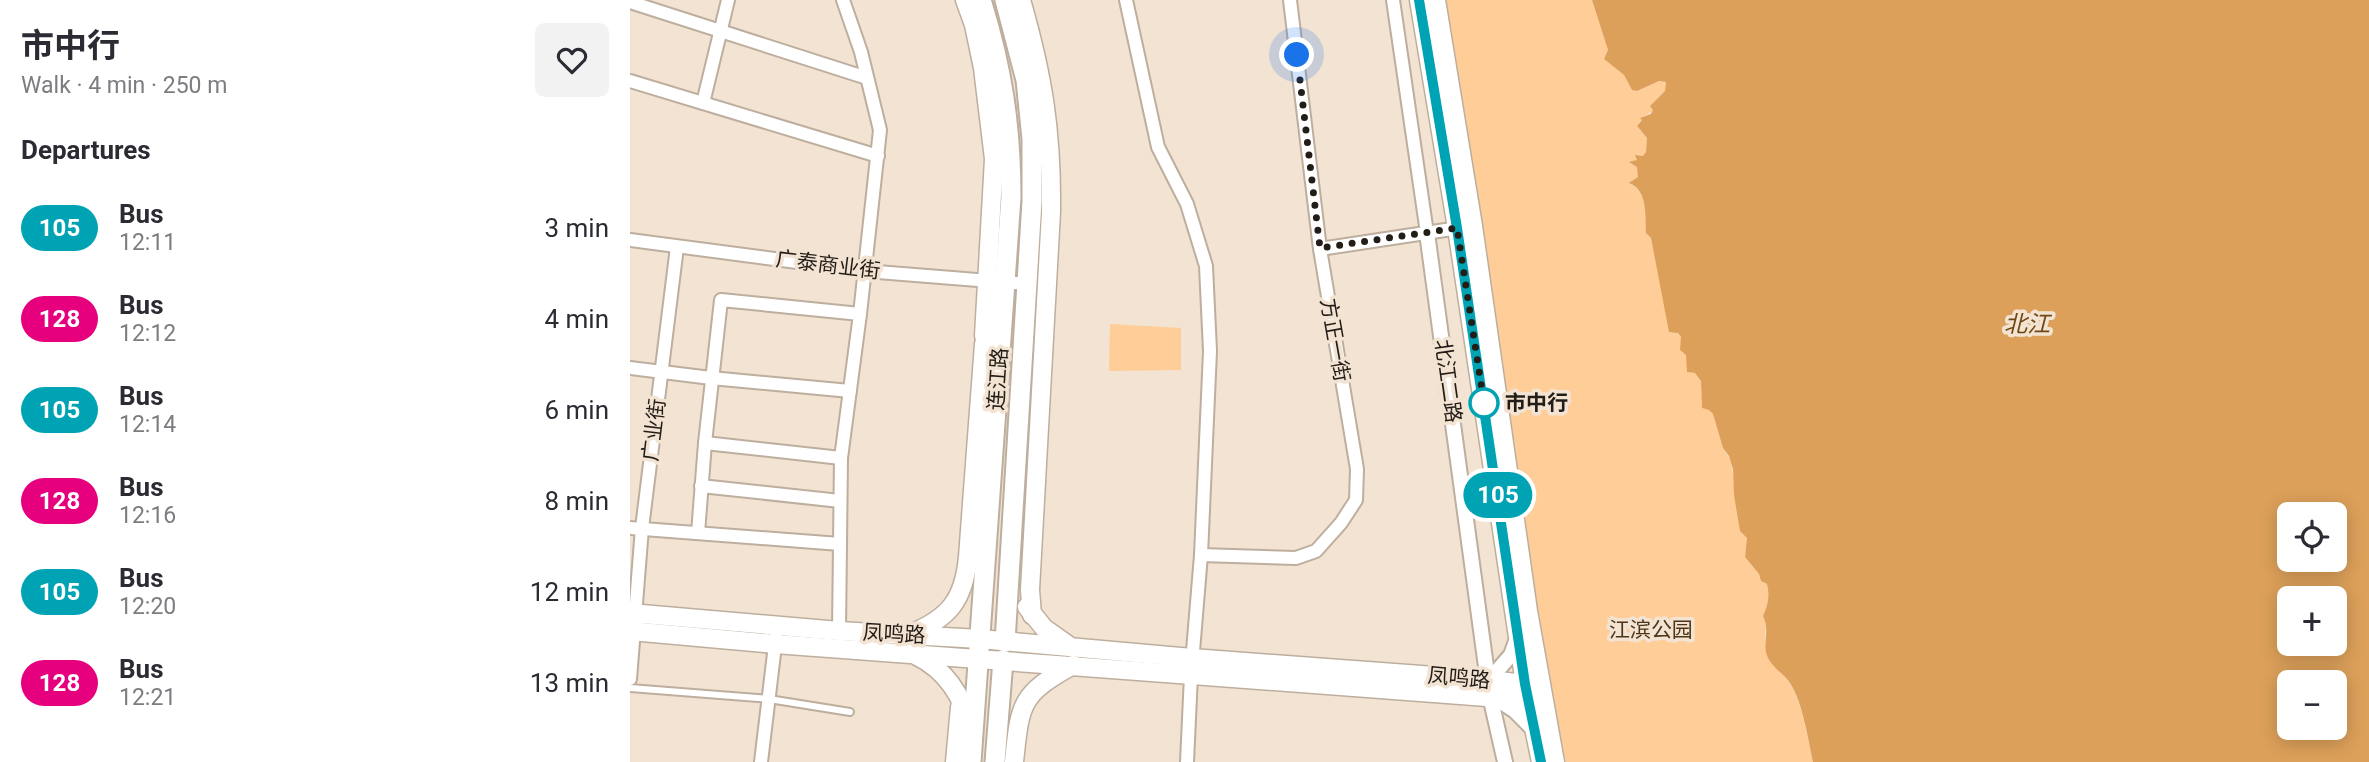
<!DOCTYPE html>
<meta charset="utf-8">
<style>
body{margin:0;font-family:Roboto,"Noto Sans SC",sans-serif;background:#f2f2f3;color:#2b2b33;height:100vh;display:flex;flex-direction:column;font-size:26px;white-space:nowrap}
*{box-sizing:border-box;margin:0}
p{font-size:23px;color:#7c7c81}
.icon{flex:none;width:38px;height:38px;fill:none;stroke:currentColor;stroke-width:2;stroke-linecap:round;stroke-linejoin:round}
.map{position:relative;flex:1;overflow:hidden}
.details{display:flex;flex-direction:column;background:#fff;width:630px}
.details>*{flex:none}
.badge{padding:0 14px;border-radius:23px;font-size:24px;line-height:46px}
.fabs{position:absolute;left:1647px;top:502px;display:grid;gap:14px}
.fabs a{display:grid;place-items:center;width:70px;height:70px;border-radius:10px;background:#fff;box-shadow:0 4px 18px #0003;font-size:35px}
.you{position:absolute;width:35px;height:35px;margin:-18px;border:5px solid #fff;border-radius:50%;background:#1a73e8;box-shadow:0 0 0 10px #1a73e833}
.map>.badge{position:absolute;translate:-50% -50%;box-shadow:0 0 0 4px #fff}
h2{padding:0 21px;font-size:26px;line-height:63px}
.round{display:grid;place-items:center;flex:none;width:74px;height:74px;border-radius:10px;background:#f2f2f3}
.head{display:flex;align-items:center;justify-content:space-between;height:119px;padding:0 21px}
h1{font-size:33px;font-weight:700;line-height:52px}
ul{padding:0;list-style:none}
li{display:flex;align-items:center;gap:21px;height:91px;padding:0 21px}
li div{flex:1}
li b{display:block;font-size:26px}
li em{font-style:normal}
li .badge{min-width:77px;font-weight:700;text-align:center}
main{display:flex;flex:1;min-height:0}
.map>svg:first-child{display:block}
.green{fill:#fecd98}
.water{fill:#dca05a;fill-rule:evenodd}
.lines{fill:none;stroke-linecap:round;stroke-linejoin:round}
.service-casing{stroke:#bdae9e;stroke-width:10}
.minor-casing{stroke:#bdae9e;stroke-width:16}
.tertiary-casing{stroke:#bdae9e;stroke-width:18}
.secondary-casing{stroke:#bdae9e;stroke-width:21}
.primary-casing{stroke:#bdae9e;stroke-width:23}
.service{stroke:#fff;stroke-width:6}
.minor{stroke:#fff;stroke-width:12}
.tertiary{stroke:#fff;stroke-width:14}
.secondary{stroke:#fff;stroke-width:18}
.primary{stroke:#fff;stroke-width:19}
.line-casing{stroke:#fff;stroke-width:16}
.line{stroke:#00a3b4;stroke-width:10}
.walk{stroke:#221d17;stroke-width:7;stroke-dasharray:0 12.6}
.stop-dot{fill:#fff;stroke:#00a3b4;stroke-width:3.5}
.labels{text-anchor:middle;dominant-baseline:central;stroke-width:7;stroke-linejoin:round;paint-order:stroke}
.street-label{font-size:21px;fill:#221d17;stroke:#f3e3d2}
.stop-label{font-size:21px;font-weight:bold;fill:#221d17;stroke:#f3e3d2;text-anchor:start}
.park-label{font-size:21px;fill:#4e3517;stroke:#f3e3d2}
.water-label{font-size:23px;font-style:italic;fill:#704812;stroke:#f3e3d2}
</style>
<main>
<section class="details">
<div class="head"><div><h1>市中行</h1><p>Walk · 4 min · 250 m</p></div><a class="round"><svg class="icon" aria-label="heart" viewBox="0 0 24 24"><path d="M12 20l-8-8c-3-5 5-10 8-4 3-6 11-1 8 4z"/></svg></a></div>
<h2>Departures</h2>
<ul>
<li><span class="badge" style="background:#00a3b4;color:#fff">105</span><div><b>Bus</b><p>12:11</p></div><em>3 min</em></li>
<li><span class="badge" style="background:#e6007e;color:#fff">128</span><div><b>Bus</b><p>12:12</p></div><em>4 min</em></li>
<li><span class="badge" style="background:#00a3b4;color:#fff">105</span><div><b>Bus</b><p>12:14</p></div><em>6 min</em></li>
<li><span class="badge" style="background:#e6007e;color:#fff">128</span><div><b>Bus</b><p>12:16</p></div><em>8 min</em></li>
<li><span class="badge" style="background:#00a3b4;color:#fff">105</span><div><b>Bus</b><p>12:20</p></div><em>12 min</em></li>
<li><span class="badge" style="background:#e6007e;color:#fff">128</span><div><b>Bus</b><p>12:21</p></div><em>13 min</em></li>
</ul>
</section>
<div class="map">
<svg width="1739" height="762" viewBox="0 0 1739 762">
<rect width="100%" height="100%" fill="#f3e3d2"/>
<g class="green">
<path d="M814,0H962L978,50L974,59L994,75L1002,90L1007,91L1029,81L1036,82L1035,91L1022,104L1023,111L1011,118L1012,120L1008,124V128L1017,138L1016,152L1013,156L1007,155V160L1000,163L1007,167L1009,177L1000,184C1018,193 1015,216 1016,233L1021,238L1038,322L1051,337L1052,352L1056,355L1060,372L1065,373L1071,381L1072,408L1079,410L1083,414L1093,448L1101,461L1110,531L1117,538L1115,557L1129,574L1131,581L1137,584C1139,594 1140,605 1134,613C1139,629 1131,642 1138,657C1143,668 1156,675 1162,687C1174,709 1177,738 1183,762H936L910,654Z"/>
<polygon points="480,324 551,328 551,370 479,371"/>
</g>
<path class="water" d="M962,0H1739V762H1183C1178,739 1173,703 1160,683C1154,674 1143,668 1138,658C1131,643 1141,632 1133,616C1138,605 1140,597 1137,584L1131,581L1129,574L1115,557L1117,538L1110,531L1104,495L1103,469L1099,456L1093,448L1083,414L1079,410L1072,408L1071,381L1065,373L1057,372L1056,355L1050,350L1051,337L1048,333L1039,332L1021,238L1016,233C1015,216 1018,190 999,183L1008,177L1007,167L999,162L1007,160L1005,155L1013,156L1016,152L1017,138L1007,126L1012,120L1010,118L1021,114L1023,110L1020,106L1035,91L1036,82L1029,81L1007,91L1002,90L994,75L974,59L978,50ZM1659,514H1704V560H1659ZM1659,598H1704V644H1659ZM1659,682H1704V728H1659Z"/>
<g class="lines">
<defs>
<polyline id="service" points="0,688 139,699 220,712"/>
<g id="minor">
<polyline points="496,0 528,147 557,204 576,266 580,351 571,555 561,675 557,762"/>
<polyline points="763,0 797,233"/>
<polyline points="0,2 237,78"/>
<polyline points="0,81 248,156"/>
<polyline points="73,103 98,0"/>
<polyline points="0,240 235,271 397,284"/>
<polyline points="690,249 835,227"/>
<polyline points="0,368 81,378 220,391"/>
<polyline points="211,458 75,443 91,300 230,314"/>
<polyline points="71,486 210,501"/>
<polyline points="0,528 210,544"/>
<polyline points="68,533 75,443"/>
<polyline points="571,555 666,558 686,551 711,523 726,500 727,469 690,249 660,0"/>
<polyline points="209,631 211,458 230,314 250,130 231,52 213,0"/>
<polyline points="0,679 12,528 47,247"/>
<polyline points="131,762 146,637"/>
</g>
<g id="tertiary">
<polyline points="797,233 860,696 875,762"/>
<polyline points="859,680 881,655 888,636"/>
<polyline points="865,698 885,711 905,731"/>
</g>
<g id="secondary">
<polyline points="335,0 344,25 353,68 364,159 354,336"/>
<path d="M391,0C413,76 422,132 421,212L400,590L402,615"/>
<polyline points="789,0 827,228 895,684 911,762"/>
<polyline points="806,0 843,226 898,611 925,762"/>
<polyline points="397,607 414,628 438,645"/>
<polyline points="0,613 209,631 350,639 562,658 859,680 895,684 911,689"/>
<polyline points="0,631 145,644 898,700 911,689"/>
<path d="M280,634C320,618 334,599 338,557L354,344L373,306"/>
<path d="M287,656C318,671 334,699 342,732"/>
<polyline points="325,762 330,707"/>
<path d="M384,762C390,704 390,694 443,665"/>
</g>
<g id="primary">
<polyline points="375,642 402,201 402,139 396,80 375,0"/>
<path d="M341,762L381,197C381,126 372,67 351,0"/>
<polyline points="365,762 373,660"/>
</g>
</defs>
<use href="#service" class="service-casing"/>
<use href="#minor" class="minor-casing"/>
<use href="#tertiary" class="tertiary-casing"/>
<use href="#secondary" class="secondary-casing"/>
<use href="#primary" class="primary-casing"/>
<use href="#service" class="service"/>
<use href="#minor" class="minor"/>
<use href="#tertiary" class="tertiary"/>
<use href="#secondary" class="secondary"/>
<use href="#primary" class="primary"/>
</g>
<g class="lines">
<defs>
<polyline id="line" points="789,0 827,228 895,684 911,762"/>
</defs>
<use href="#line" class="line-casing"/>
<use href="#line" class="line"/>
<polyline class="walk" points="667,55 690,248 827,228 854,403"/>
</g>
<circle class="stop-dot" cx="854" cy="403" r="14"/>
<g class="labels">
<g class="street-label">
<text transform="translate(198 265) rotate(7)">广泰商业街</text>
<text transform="translate(705 340) rotate(80)">方正一街</text>
<text transform="translate(368 379) rotate(-86)">连江路</text>
<text transform="translate(818 381) rotate(82)">北江二路</text>
<text transform="translate(24 430) rotate(-83)">广业街</text>
<text transform="translate(264 634) rotate(3)">凤鸣路</text>
<text transform="translate(829 678) rotate(5)">凤鸣路</text>
</g>
<g class="stop-label">
<text x="875" y="403">市中行</text>
</g>
<g class="park-label">
<text x="1021" y="630">江滨公园</text>
</g>
<g class="water-label">
<text x="1397" y="324">北江</text>
</g>
</g>
</svg>
<div class="fabs">
<a><svg class="icon" aria-label="locate" viewBox="0 0 24 24"><circle cx="12" cy="12" r="6"/><path d="M12 2v4M12 18v4M2 12h4M18 12h4"/></svg></a>
<a>+</a>
<a>−</a>
</div>
<div class="you" style="left:667px;top:55px"></div>
<b class="badge" style="left:868px;top:495px;background:#00a3b4;color:#fff">105</b>
</div>
</main>
